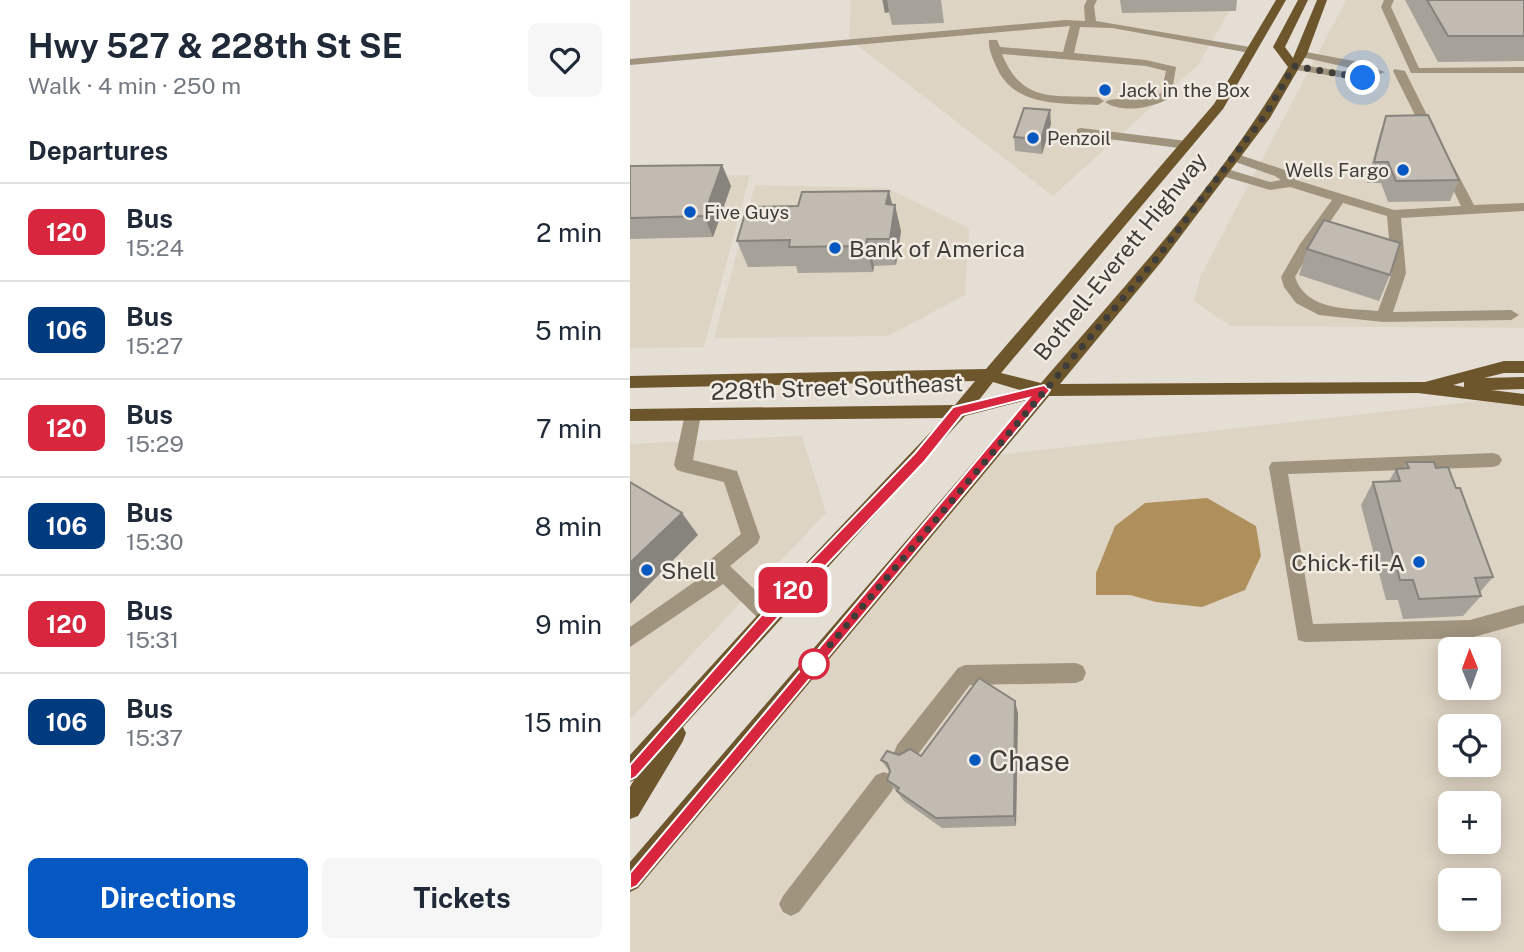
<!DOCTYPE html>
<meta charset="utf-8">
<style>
body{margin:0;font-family:"Public Sans",sans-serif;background:#f6f6f7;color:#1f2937;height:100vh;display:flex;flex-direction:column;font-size:26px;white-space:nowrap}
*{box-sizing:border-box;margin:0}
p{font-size:23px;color:#747a83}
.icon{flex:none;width:38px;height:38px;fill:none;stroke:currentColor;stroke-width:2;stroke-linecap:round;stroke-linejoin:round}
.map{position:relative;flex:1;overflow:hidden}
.details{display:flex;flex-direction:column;background:#fff;width:630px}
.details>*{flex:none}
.badge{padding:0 14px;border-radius:10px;font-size:24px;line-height:46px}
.needle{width:46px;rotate:359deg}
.buttons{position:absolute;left:808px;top:637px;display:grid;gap:14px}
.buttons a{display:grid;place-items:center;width:63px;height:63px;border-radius:10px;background:#fff;box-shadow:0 4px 18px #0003;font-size:35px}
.you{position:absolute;width:35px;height:35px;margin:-18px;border:5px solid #fff;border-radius:50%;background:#1a73e8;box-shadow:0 0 0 10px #1a73e833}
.map>.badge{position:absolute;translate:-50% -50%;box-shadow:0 0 0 4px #fff}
h2{padding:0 28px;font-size:26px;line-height:63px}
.round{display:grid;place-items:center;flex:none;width:74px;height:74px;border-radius:10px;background:#f6f6f7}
.headline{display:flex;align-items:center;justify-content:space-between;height:119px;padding:0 28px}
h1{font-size:33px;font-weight:700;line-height:52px}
.action{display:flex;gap:14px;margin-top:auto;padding:14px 28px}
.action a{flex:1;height:80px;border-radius:10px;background:#0557c1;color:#fff;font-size:28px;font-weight:700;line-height:80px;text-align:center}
.action a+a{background:#f6f6f7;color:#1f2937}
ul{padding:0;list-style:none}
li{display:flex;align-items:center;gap:21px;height:98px;padding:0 28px;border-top:2px solid #e0e1e3}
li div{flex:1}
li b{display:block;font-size:26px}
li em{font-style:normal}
li .badge{min-width:77px;font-weight:700;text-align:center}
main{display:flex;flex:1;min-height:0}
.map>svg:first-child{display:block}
.built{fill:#ded4c4;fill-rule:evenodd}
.water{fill:#af905d}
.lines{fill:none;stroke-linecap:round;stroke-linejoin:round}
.minor{fill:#a1947e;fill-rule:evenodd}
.major{fill:#6d552c;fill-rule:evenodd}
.wall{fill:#a6a199}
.shaded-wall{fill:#87837d}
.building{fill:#c1bbb2;stroke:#87837d;stroke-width:2}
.line{fill:#d7263d;stroke:#fff;stroke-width:2}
.walk{stroke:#3f3d39;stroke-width:7;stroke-dasharray:0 12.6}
.poi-dot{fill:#0557c1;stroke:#f2ebe2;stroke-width:2.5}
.stop-dot{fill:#fff;stroke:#d7263d;stroke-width:3.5}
.labels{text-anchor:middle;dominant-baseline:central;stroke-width:5;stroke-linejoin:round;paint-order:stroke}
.far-poi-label{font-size:19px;fill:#3f3d39;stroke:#f2ebe2;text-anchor:start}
.poi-label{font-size:23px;fill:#3f3d39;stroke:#f2ebe2;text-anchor:start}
.street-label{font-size:23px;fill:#3f3d39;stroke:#f2ebe2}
.near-poi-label{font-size:28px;fill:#3f3d39;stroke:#f2ebe2;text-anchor:start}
</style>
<main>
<section class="details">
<div class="headline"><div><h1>Hwy 527 &amp; 228th St SE</h1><p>Walk · 4 min · 250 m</p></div><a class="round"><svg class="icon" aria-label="heart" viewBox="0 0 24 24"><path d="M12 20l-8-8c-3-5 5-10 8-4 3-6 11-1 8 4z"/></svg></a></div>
<h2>Departures</h2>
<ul>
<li><span class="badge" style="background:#d7263d;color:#fff">120</span><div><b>Bus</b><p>15:24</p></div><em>2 min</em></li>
<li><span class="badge" style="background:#003b80;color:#fff">106</span><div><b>Bus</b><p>15:27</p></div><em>5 min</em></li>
<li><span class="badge" style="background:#d7263d;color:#fff">120</span><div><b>Bus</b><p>15:29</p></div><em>7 min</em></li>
<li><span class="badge" style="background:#003b80;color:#fff">106</span><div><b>Bus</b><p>15:30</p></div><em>8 min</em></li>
<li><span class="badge" style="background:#d7263d;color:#fff">120</span><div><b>Bus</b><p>15:31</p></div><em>9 min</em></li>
<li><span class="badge" style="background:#003b80;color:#fff">106</span><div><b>Bus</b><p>15:37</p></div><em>15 min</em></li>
</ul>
<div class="action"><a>Directions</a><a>Tickets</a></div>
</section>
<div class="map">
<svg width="894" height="952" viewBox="0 0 894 952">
<rect width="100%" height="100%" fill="#e5ded5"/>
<g class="built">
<polygon points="221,0 606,0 568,65 423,196 219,39"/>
<polygon points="716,0 894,0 894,328 600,326 564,301 571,275"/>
<polygon points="120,175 74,347 0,348 0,177"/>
<polygon points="125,185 257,188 339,228 335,295 258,336 84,338"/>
<path d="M894,396V952H0V891L367,455ZM821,649H859V688H821ZM821,726H859V765H821ZM821,803H859V842H821ZM821,880H859V919H821Z"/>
<polygon points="172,436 196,513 0,719 0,444"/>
</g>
<polygon class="water" points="577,498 626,526 631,556 615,590 572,607 526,602 500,595 466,595 466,573 485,526 515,503"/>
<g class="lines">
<g class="minor">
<path d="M457,0H467L464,6L466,21L620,47L626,50L620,53L482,28L450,27L444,53L516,60L546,67L541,97C524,108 492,114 475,102C487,94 511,106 531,93L536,71L516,66L372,54C392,103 422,95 468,97L474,101L468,105C430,103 383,107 366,66C362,57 358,48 359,40H367L370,47L433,52L440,26L0,65V59L435,20L455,21L454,6Z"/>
<polygon points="754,0 764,0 761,7 789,68 894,67 894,73 781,73 751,7"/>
<polygon points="671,51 729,62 755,72 733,81 660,69 658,67 664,64 732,74 738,72 667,56 665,54"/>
<polygon points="765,69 775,71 808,137 806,140 798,140 796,137 763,71"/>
<polygon points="451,128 557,141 563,145 557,149 447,135 447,129"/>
<path d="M604,153L655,170L666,180L764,210L831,206L811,165L817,161L823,165L844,205L894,203V211L771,218L776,273L763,312L881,310L889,315L881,320L753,322L689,315L666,303L654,287L651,277L670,244L702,200L660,187L640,190L589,175V169L594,168L640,182L651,180L645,176L600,160L598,157ZM713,203L757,216L762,273L748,311C718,308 676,311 665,277L681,249Z"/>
<polygon points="63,408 69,409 71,414 63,460 107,471 130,537 128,543 100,566 146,610 149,616 146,622 139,625 132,622 93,584 0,647 0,627 80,571 78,566 80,560 111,534 94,482 53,472 47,470 44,465 55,414 57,409"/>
<polygon points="863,453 869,455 872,460 869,465 863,467 658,474 683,624 840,620 894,605 894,623 840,638 675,642 668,640 639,467 642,462"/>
<polygon points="446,663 453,666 456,673 453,680 446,683 340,685 283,761 275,764 267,761 264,753 267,745 328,668 335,665"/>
<polygon points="254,772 262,775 265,783 262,791 169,912 161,916 153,912 149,904 153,896 246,775"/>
</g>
<path class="major" d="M646,0H656L593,109L371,373L411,383C498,282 591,182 658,67L643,47L668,0H678L655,47L663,58L687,0H697L677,54L640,118L532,261L430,384L795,382L874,361H894V373H874L854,378L894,377V389L861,390L894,394V406L788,393L419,396L8,888L0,892V862L397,400L335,416L53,727L56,733L53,741L8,816L0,819V787L4,780L0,782V755L155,585L314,418L0,421V409L325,405L345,381L0,388V376L356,369L584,104ZM363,382L390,390L349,400ZM834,382V387L823,385Z"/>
</g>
<g class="wall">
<polygon points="252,0 311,0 314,23 262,25 259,12 255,13"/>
<polygon points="490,0 607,0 606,11 492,13"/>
<polygon points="775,0 894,0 894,61 808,62"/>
<polygon points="756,116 829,180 820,201 758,202 751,183 737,183 749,137"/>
<polygon points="421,124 412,154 385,151 384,137"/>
<polygon points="92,165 101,186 83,237 0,239 0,166"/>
<polygon points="259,191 262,205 271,231 266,265 244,266 243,272 168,273 166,266 118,267 107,241"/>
<polygon points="677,249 760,275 749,301 669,275"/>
<polygon points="776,462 806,468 826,488 863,577 850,592 851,596 833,616 773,619 768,600 756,600 731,505 743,482 759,481 766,469 773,469"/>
<polygon points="385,701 388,714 386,826 312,828 274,801 257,780 260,772 251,760 269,755 291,756"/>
</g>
<g class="shaded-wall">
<polygon points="253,0 257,0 259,12 255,13"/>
<polygon points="420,110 421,124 412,154 411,139"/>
<polygon points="92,165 101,186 83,237 74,216"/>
<polygon points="259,191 264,213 265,205 271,231 266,265 260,239 256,204"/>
<polygon points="237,239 244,266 243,272 236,246"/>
<polygon points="52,513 68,535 0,604 0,563"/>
<polygon points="385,701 388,714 386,826 384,816"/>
</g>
<g class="building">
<polygon points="797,0 894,0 894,36 818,36"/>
<polygon points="394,108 420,110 411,139 384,137"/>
<polygon points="798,115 829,180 766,181 758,162 744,162 756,116"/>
<polygon points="92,165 74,216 0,218 0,166"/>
<polygon points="259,191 256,204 265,205 260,239 237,239 236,246 159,247 160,240 107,241 117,207 168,206 172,192"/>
<polygon points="694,220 770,243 760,275 677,249"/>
<polygon points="776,462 804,462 806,468 818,467 826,488 830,488 863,577 845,578 851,596 789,599 783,580 770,580 743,482 770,481 766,469 779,468"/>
<polygon points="0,482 52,513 0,563"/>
<polygon points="349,678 385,701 384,816 306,818 267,791 269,788 257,780 260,771 257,763 251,760 257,751 269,755 280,749 291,756"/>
</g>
<polygon class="line" points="414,385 420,390 418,393 7,886 0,889 0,873 399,398 332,415 295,461 168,595 6,777 0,780 0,765 157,586 285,453 323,407"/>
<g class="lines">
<polyline class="walk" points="184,664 527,258 636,114 664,66 733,78"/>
</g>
<g class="poi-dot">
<circle cx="475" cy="90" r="7"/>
<circle cx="403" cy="138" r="7"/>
<circle cx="773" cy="170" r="7"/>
<circle cx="60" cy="212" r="7"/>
<circle cx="205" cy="248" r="7"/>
<circle cx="789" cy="562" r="7"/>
<circle cx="17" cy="570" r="7"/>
<circle cx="345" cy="760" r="7"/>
</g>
<circle class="stop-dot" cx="184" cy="664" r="14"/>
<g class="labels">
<g class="far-poi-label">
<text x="489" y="90">Jack in the Box</text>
<text x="417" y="138">Penzoil</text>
<text x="759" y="170" text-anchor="end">Wells Fargo</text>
<text x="74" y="212">Five Guys</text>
</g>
<g class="poi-label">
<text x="219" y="248">Bank of America</text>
<text x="775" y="562" text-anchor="end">Chick-fil-A</text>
<text x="31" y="570">Shell</text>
</g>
<g class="street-label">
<text transform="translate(490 256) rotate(-51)">Bothell-Everett Highway</text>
<text transform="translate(207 387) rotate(-2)">228th Street Southeast</text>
</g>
<g class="near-poi-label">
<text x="359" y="760">Chase</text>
</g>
</g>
</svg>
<div class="buttons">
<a><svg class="needle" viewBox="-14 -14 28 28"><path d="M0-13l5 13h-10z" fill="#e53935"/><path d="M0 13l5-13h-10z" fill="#747a83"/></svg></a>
<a><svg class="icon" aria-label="locate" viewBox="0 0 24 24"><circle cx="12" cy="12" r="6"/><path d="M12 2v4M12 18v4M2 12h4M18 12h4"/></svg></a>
<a>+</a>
<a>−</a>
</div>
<div class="you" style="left:733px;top:78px"></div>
<b class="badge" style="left:163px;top:590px;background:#d7263d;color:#fff">120</b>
</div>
</main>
